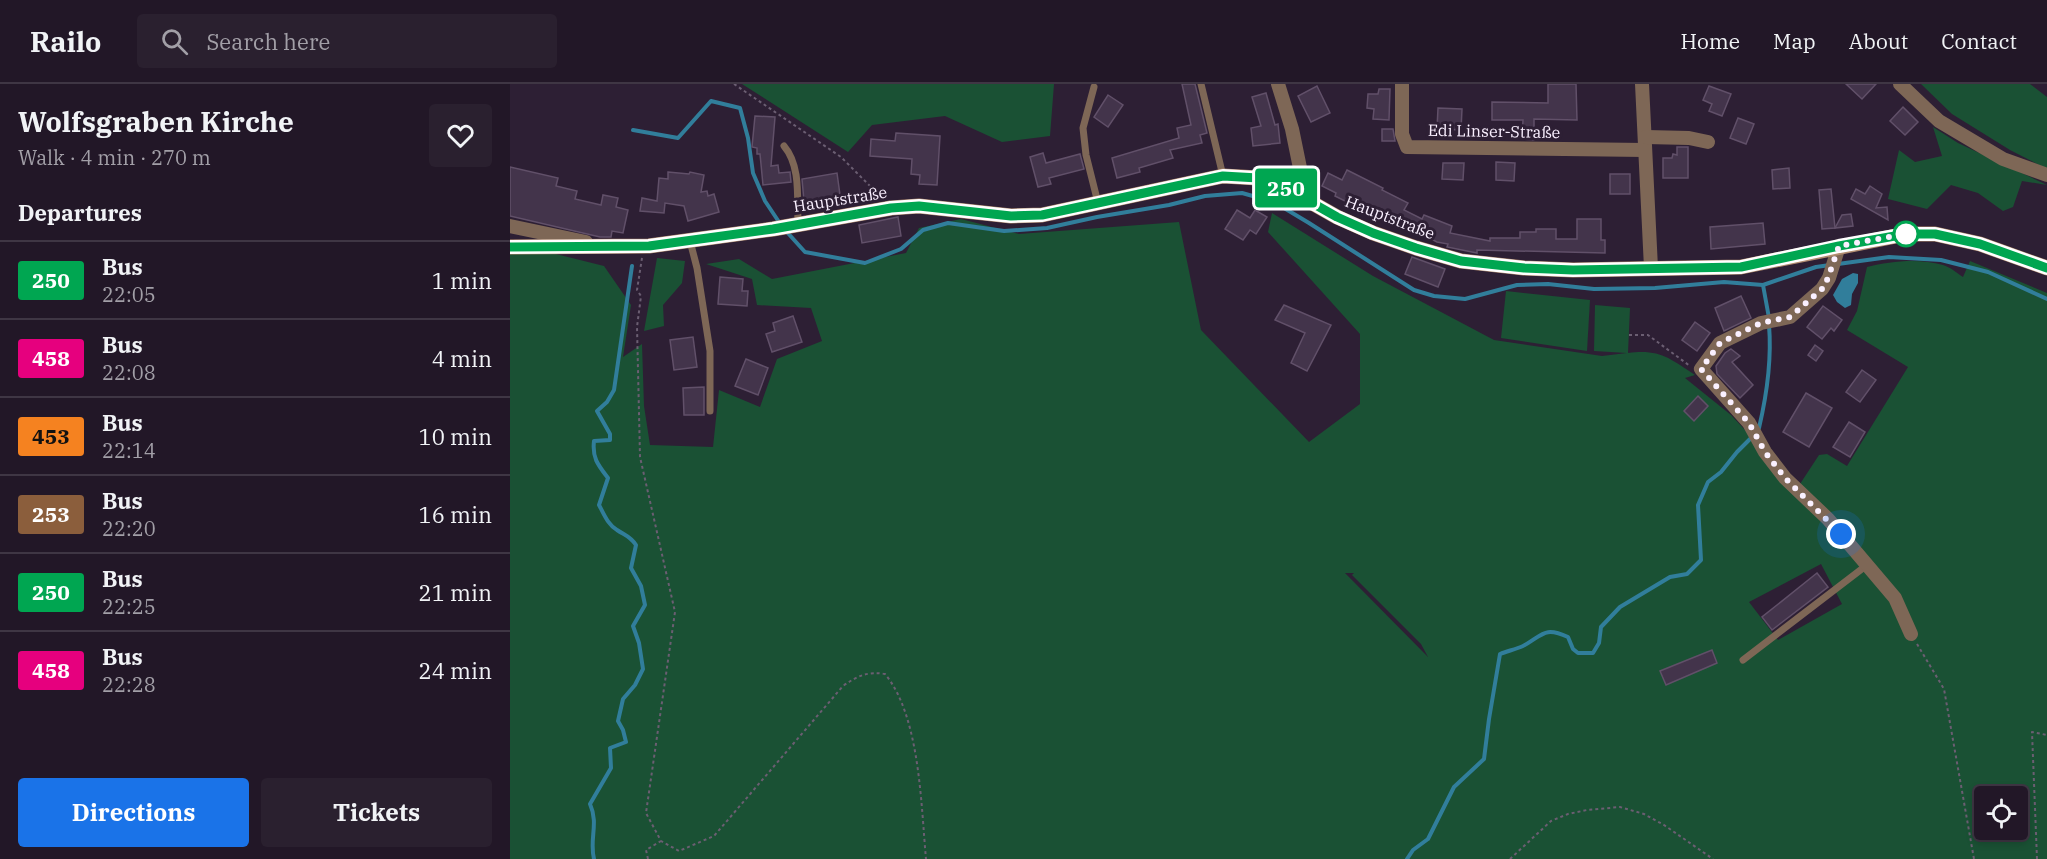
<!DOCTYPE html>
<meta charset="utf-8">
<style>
body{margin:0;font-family:"IBM Plex Serif",serif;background:#2a202f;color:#f1f3f6;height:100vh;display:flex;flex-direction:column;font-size:22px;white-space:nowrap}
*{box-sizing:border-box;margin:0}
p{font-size:20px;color:#a29fa7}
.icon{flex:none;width:33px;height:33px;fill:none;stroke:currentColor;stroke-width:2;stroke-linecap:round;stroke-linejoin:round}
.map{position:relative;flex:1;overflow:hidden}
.details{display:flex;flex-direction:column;background:#221727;width:510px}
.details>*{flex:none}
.badge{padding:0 12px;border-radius:4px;font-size:21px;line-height:39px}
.buttons{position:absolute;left:1464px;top:702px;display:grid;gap:12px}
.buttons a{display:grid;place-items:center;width:54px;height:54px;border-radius:6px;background:#221727;box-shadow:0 3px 9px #0003,0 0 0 2px #3f3644;font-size:30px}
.you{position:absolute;width:30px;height:30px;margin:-15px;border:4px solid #fff;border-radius:50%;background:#1a73e8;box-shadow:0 0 0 9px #1a73e833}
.map>.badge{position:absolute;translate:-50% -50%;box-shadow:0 0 0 3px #fff}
h2{padding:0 18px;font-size:22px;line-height:54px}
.round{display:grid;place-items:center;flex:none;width:63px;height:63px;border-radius:6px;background:#2a202f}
.summary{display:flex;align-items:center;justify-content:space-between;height:102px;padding:0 18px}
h1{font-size:28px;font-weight:800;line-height:45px}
.action{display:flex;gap:12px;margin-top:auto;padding:12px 18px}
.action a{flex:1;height:69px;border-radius:6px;background:#1a73e8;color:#fff;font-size:24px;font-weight:800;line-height:69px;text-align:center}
.action a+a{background:#2a202f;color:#f1f3f6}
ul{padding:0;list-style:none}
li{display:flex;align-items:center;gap:18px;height:78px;padding:0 18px;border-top:2px solid #3f3644}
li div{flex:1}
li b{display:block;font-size:22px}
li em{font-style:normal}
li .badge{min-width:66px;font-weight:700;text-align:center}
header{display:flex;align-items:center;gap:36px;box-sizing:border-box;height:84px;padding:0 30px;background:#221727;border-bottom:2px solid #3f3644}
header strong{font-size:28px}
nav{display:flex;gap:33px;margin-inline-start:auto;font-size:21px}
.search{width:420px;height:54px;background:#2a202f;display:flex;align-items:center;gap:15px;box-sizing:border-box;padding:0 21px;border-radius:6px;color:#a29fa7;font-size:22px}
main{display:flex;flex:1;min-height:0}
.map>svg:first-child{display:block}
.green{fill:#1a5134;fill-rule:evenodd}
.water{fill:#317e9b}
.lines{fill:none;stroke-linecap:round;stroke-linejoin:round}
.stream{stroke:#317e9b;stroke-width:4}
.building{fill:#43344b;stroke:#615069;stroke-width:1.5}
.path{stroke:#6b5e72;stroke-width:2;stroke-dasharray:3 3;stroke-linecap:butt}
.service{stroke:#7e6756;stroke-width:7}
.minor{stroke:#7e6756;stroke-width:14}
.secondary{stroke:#b18c70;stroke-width:15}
.line-casing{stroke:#fff;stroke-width:14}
.line{stroke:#00a651;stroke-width:9}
.walk{stroke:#faf0ff;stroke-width:6;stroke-dasharray:0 10.8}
.stop-dot{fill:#fff;stroke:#00a651;stroke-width:3}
.labels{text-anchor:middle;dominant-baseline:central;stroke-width:6;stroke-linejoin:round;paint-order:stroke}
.street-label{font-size:16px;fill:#faf0ff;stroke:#2d1f34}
</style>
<header>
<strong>Railo</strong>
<div class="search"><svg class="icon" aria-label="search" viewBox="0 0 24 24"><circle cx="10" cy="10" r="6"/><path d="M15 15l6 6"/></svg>Search here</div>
<nav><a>Home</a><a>Map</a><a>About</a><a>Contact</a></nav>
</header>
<main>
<section class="details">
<div class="summary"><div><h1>Wolfsgraben Kirche</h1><p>Walk · 4 min · 270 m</p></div><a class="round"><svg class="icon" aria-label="heart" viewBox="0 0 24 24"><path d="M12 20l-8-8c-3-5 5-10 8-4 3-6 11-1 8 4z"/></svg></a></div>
<h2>Departures</h2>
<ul>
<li><span class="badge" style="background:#00a651;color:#fff">250</span><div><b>Bus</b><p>22:05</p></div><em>1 min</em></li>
<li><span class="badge" style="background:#e6007e;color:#fff">458</span><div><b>Bus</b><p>22:08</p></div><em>4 min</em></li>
<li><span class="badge" style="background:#f58220;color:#111">453</span><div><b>Bus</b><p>22:14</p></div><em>10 min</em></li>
<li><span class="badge" style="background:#8b5e3c;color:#fff">253</span><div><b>Bus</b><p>22:20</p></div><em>16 min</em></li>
<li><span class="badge" style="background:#00a651;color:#fff">250</span><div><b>Bus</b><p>22:25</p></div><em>21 min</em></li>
<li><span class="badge" style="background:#e6007e;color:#fff">458</span><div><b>Bus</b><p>22:28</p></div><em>24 min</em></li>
</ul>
<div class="action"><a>Directions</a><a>Tickets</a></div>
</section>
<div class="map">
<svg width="1537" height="775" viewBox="0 0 1537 775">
<rect width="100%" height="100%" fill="#2d1f34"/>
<g class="green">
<polygon points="232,0 544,0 540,52 492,58 435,32 362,41 338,68"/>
<polygon points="1411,0 1520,0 1537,13 1537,85 1500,66 1442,30"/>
<polygon points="1423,43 1448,59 1537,101 1512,97 1503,123 1493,127 1468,109 1441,101 1417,125 1378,115 1389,66 1405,78 1432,72"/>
<path d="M762,129L863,192L984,256L1092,272L1117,269L1084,267L1085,221L1120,224L1118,269C1150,265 1159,274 1185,291L1175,294L1221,331L1288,403L1309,371L1317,370L1337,382L1398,283L1337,246L1347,227L1357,183C1381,177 1409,174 1433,181C1440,183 1447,189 1453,193L1460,177L1537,209V775H0V168L46,170L94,182L121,221L113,273L132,260L134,322L140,361L203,363L209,306L250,323L267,275L312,257L301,224L247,221L242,195L196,180L229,175L262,195L396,169L409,144L451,135L509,150L669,138L691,246L799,358L850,320V250L758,148ZM1311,480L1332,520L1268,556L1239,518ZM835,489H844L842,491L911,560L918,573ZM1474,712H1508V746H1474Z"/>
<polygon points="147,174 175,177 172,199 153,221 154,242 134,247"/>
<polygon points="996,207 1080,216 1077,267 991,254"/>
</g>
<polygon class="water" points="1343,189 1348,190 1348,199 1342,210 1341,221 1335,224 1327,218 1323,211 1332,195"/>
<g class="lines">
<g class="stream">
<polyline points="123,46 168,54 201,17 230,24 238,54 243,89 255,117 269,138"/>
<polyline points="276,147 295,168 355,179 391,165 413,146 438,139 494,147 537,144 587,133 659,121 695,112 732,109 764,118 799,139 904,206 924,212 955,215 1007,201 1038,200 1084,205 1145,204 1214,198 1253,201 1306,183 1320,181"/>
<polyline points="1328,180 1379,173 1431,176 1478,188 1537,215"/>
<polyline points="1253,201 1259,234"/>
<path d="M1249,344C1257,310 1262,277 1259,241"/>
<path d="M84,775C79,755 89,740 80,720L101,684L100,664L116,658L113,646L108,637L113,615L125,601L133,585L129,559L123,542L135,521L131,502L121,484L126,461C120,452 116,452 107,446C98,441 94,430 89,421L98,394C88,381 82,374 84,357L100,356V350L87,327L97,318L104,306L122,182"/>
<path d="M897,775L903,766L918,755L944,703L974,675L979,635L990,570C998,567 1006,565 1013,562C1033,551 1034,542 1058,553L1063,565L1068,569H1083L1089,559L1091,543L1110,523L1160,493L1177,490L1191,476L1188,421L1198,398L1211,388L1227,368L1240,355"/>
</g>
</g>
<g class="building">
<polygon points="672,0 685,0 697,49 690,51 692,59 660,66 663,74 629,84 630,88 607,94 602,74 669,54 667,44 681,41"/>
<polygon points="1038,0 1066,0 1067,36 1024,35 1024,56 1012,55 1013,36 982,36 982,18 1038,19"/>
<polygon points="1336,0 1366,0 1352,15"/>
<polygon points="807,2 820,29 801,38 788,12"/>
<polygon points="1199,2 1221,10 1212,32 1199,27 1202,20 1193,16"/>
<polygon points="869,5 880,5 879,36 863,35 864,25 857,24 858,10 868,10"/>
<polygon points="756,9 765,41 768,40 770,59 743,62 741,44 751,42 742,13"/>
<polygon points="598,11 613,21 598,43 584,33"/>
<polygon points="1393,23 1408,38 1395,51 1380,37"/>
<polygon points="928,24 952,25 951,46 927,45"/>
<polygon points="245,32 265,33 261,82 268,81 269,89 280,88 281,98 253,101 250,70 247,70 247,64 242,63"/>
<polygon points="1228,34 1244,40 1236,60 1220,54"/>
<polygon points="872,45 883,45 885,57 872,57"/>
<polygon points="386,49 430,52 427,101 409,100 410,91 401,90 402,75 360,72 361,55 385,57"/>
<polygon points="1167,63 1178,63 1178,94 1153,94 1153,74 1162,74 1163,70 1167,71"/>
<polygon points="533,69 536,79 570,70 574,85 539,94 541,100 528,103 520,73"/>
<polygon points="986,78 1005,79 1004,97 986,96"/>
<polygon points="933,79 954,79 953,96 932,95"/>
<polygon points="0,83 48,94 46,102 67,107 65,115 91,121 93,111 108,114 106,123 118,126 113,149 102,147 101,153 90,153 0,132"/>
<polygon points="1279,84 1280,104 1263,105 1262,86"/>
<polygon points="837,86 873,104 872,106 898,119 894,126 912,135 914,131 942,142 940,149 980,157 980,154 1010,154 1010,148 1026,148 1026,145 1046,145 1046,155 1067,155 1067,135 1091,135 1091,156 1095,156 1095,169 967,166 967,169 937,163 938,160 927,158 863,125 862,127 840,116 839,119 825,112 826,109 812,102 818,89 832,96"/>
<polygon points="158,88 179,90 180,88 194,91 191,108 197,107 198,112 204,110 209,128 178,137 174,122 155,119 154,129 130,127 132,114 147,117 149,94 158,95"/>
<polygon points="327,89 330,111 294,117 292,95"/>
<rect x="1100" y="90" width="20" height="20"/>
<polygon points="1360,102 1372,110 1366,124 1377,123 1378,136 1341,115 1346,105 1355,110"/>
<polygon points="1321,105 1325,144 1312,145 1309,106"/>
<polygon points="727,126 740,134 745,126 757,133 746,150 740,146 733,156 715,145"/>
<polygon points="1341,130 1343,142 1325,144 1332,131"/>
<polygon points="388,133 391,152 352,159 349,141"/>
<polygon points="1253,139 1255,160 1201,165 1200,143"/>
<polygon points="902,173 935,185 928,203 895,190"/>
<polygon points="210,193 233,195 232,207 238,207 237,222 208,220"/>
<polygon points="1231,212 1241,234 1214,247 1205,224"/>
<polygon points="774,221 821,241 797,287 781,279 795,249 765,236"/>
<polygon points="1313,222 1332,236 1324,247 1321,244 1312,255 1297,243"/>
<polygon points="283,232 292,258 262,268 256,250 265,247 263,239"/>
<polygon points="1185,238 1200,249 1187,267 1172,256"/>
<polygon points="183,253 187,283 164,286 160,256"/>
<polygon points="1305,261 1313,267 1306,277 1298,271"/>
<polygon points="1221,265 1230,272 1222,278 1243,301 1230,314 1207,290 1206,282 1215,269"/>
<polygon points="236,275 258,284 248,311 225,302"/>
<polygon points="1352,286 1366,296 1350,318 1336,308"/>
<polygon points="194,303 194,331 174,331 173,304"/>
<polygon points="1296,309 1322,324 1299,363 1273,348"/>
<polygon points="1188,312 1198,322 1184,337 1174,327"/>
<polygon points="1339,338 1355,348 1340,373 1323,363"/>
<polygon points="1307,489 1318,503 1262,546 1252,533"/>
<polygon points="1202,566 1207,579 1156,601 1150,587"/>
</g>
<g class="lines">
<g class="path">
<polyline points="224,0 331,73 371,113"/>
<path d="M132,174L127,206L131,212L127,243L130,373L165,528L136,729L151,757L169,767L204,752L333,602C347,592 358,587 375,590C410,632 411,721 416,775"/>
<polyline points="1119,251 1138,251 1180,282"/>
<polyline points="1407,560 1434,605 1464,775"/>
<polyline points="138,775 136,766 151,757"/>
<polyline points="1000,775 1041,737 1058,730 1077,726 1110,723 1134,730 1154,741 1203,775"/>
<polyline points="1527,775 1522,648 1537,651"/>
</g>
<g class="service">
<polyline points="691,0 713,92"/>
<polyline points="584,3 573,44 576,71 588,119"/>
<path d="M274,62C291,82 287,114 288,140"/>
<polyline points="180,157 187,184 200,267 200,327"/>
<polyline points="1233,576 1357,481"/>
</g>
<g class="minor">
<polyline points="768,0 782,45 790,84 786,108"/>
<polyline points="892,0 892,50 897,63 1135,66"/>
<polyline points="1132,0 1141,184"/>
<polyline points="1390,0 1429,37 1493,75 1537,91"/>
<polyline points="1136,53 1179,54 1198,58"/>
<polyline points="0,142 76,158"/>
<polyline points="1329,162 1319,194 1312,205 1280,233 1251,239 1210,259 1191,285 1239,339 1255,368 1275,394 1318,435 1385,514 1401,550"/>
</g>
<polyline class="secondary" points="0,163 139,162 263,145 381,124 409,122 501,132 532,131 713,92 748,94 767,99 827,133 863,149 906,164 951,177 1014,184 1063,186 1231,183 1396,150 1425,150 1470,160 1537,184"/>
</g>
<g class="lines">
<defs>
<polyline id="line" points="0,163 139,162 263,145 381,124 409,122 501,132 532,131 713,92 748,94 767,99 827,133 863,149 906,164 951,177 1014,184 1063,186 1231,183 1329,162 1396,150 1425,150 1470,160 1537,184"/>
</defs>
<use href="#line" class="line-casing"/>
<use href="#line" class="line"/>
<polyline class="walk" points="1331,450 1275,394 1255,368 1239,339 1191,285 1210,259 1251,239 1280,233 1312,205 1318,194 1329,162 1396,150"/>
</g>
<circle class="stop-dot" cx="1396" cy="150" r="12"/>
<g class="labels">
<g class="street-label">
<text transform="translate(984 47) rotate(1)">Edi Linser-Straße</text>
<text transform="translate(330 115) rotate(-9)">Hauptstraße</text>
<text transform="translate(880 133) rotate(21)">Hauptstraße</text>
</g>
</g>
</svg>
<div class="buttons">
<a><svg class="icon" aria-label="locate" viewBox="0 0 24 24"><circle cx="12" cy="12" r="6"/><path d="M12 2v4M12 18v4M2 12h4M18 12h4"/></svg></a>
</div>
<div class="you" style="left:1331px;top:450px"></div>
<b class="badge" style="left:776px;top:104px;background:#00a651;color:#fff">250</b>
</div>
</main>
